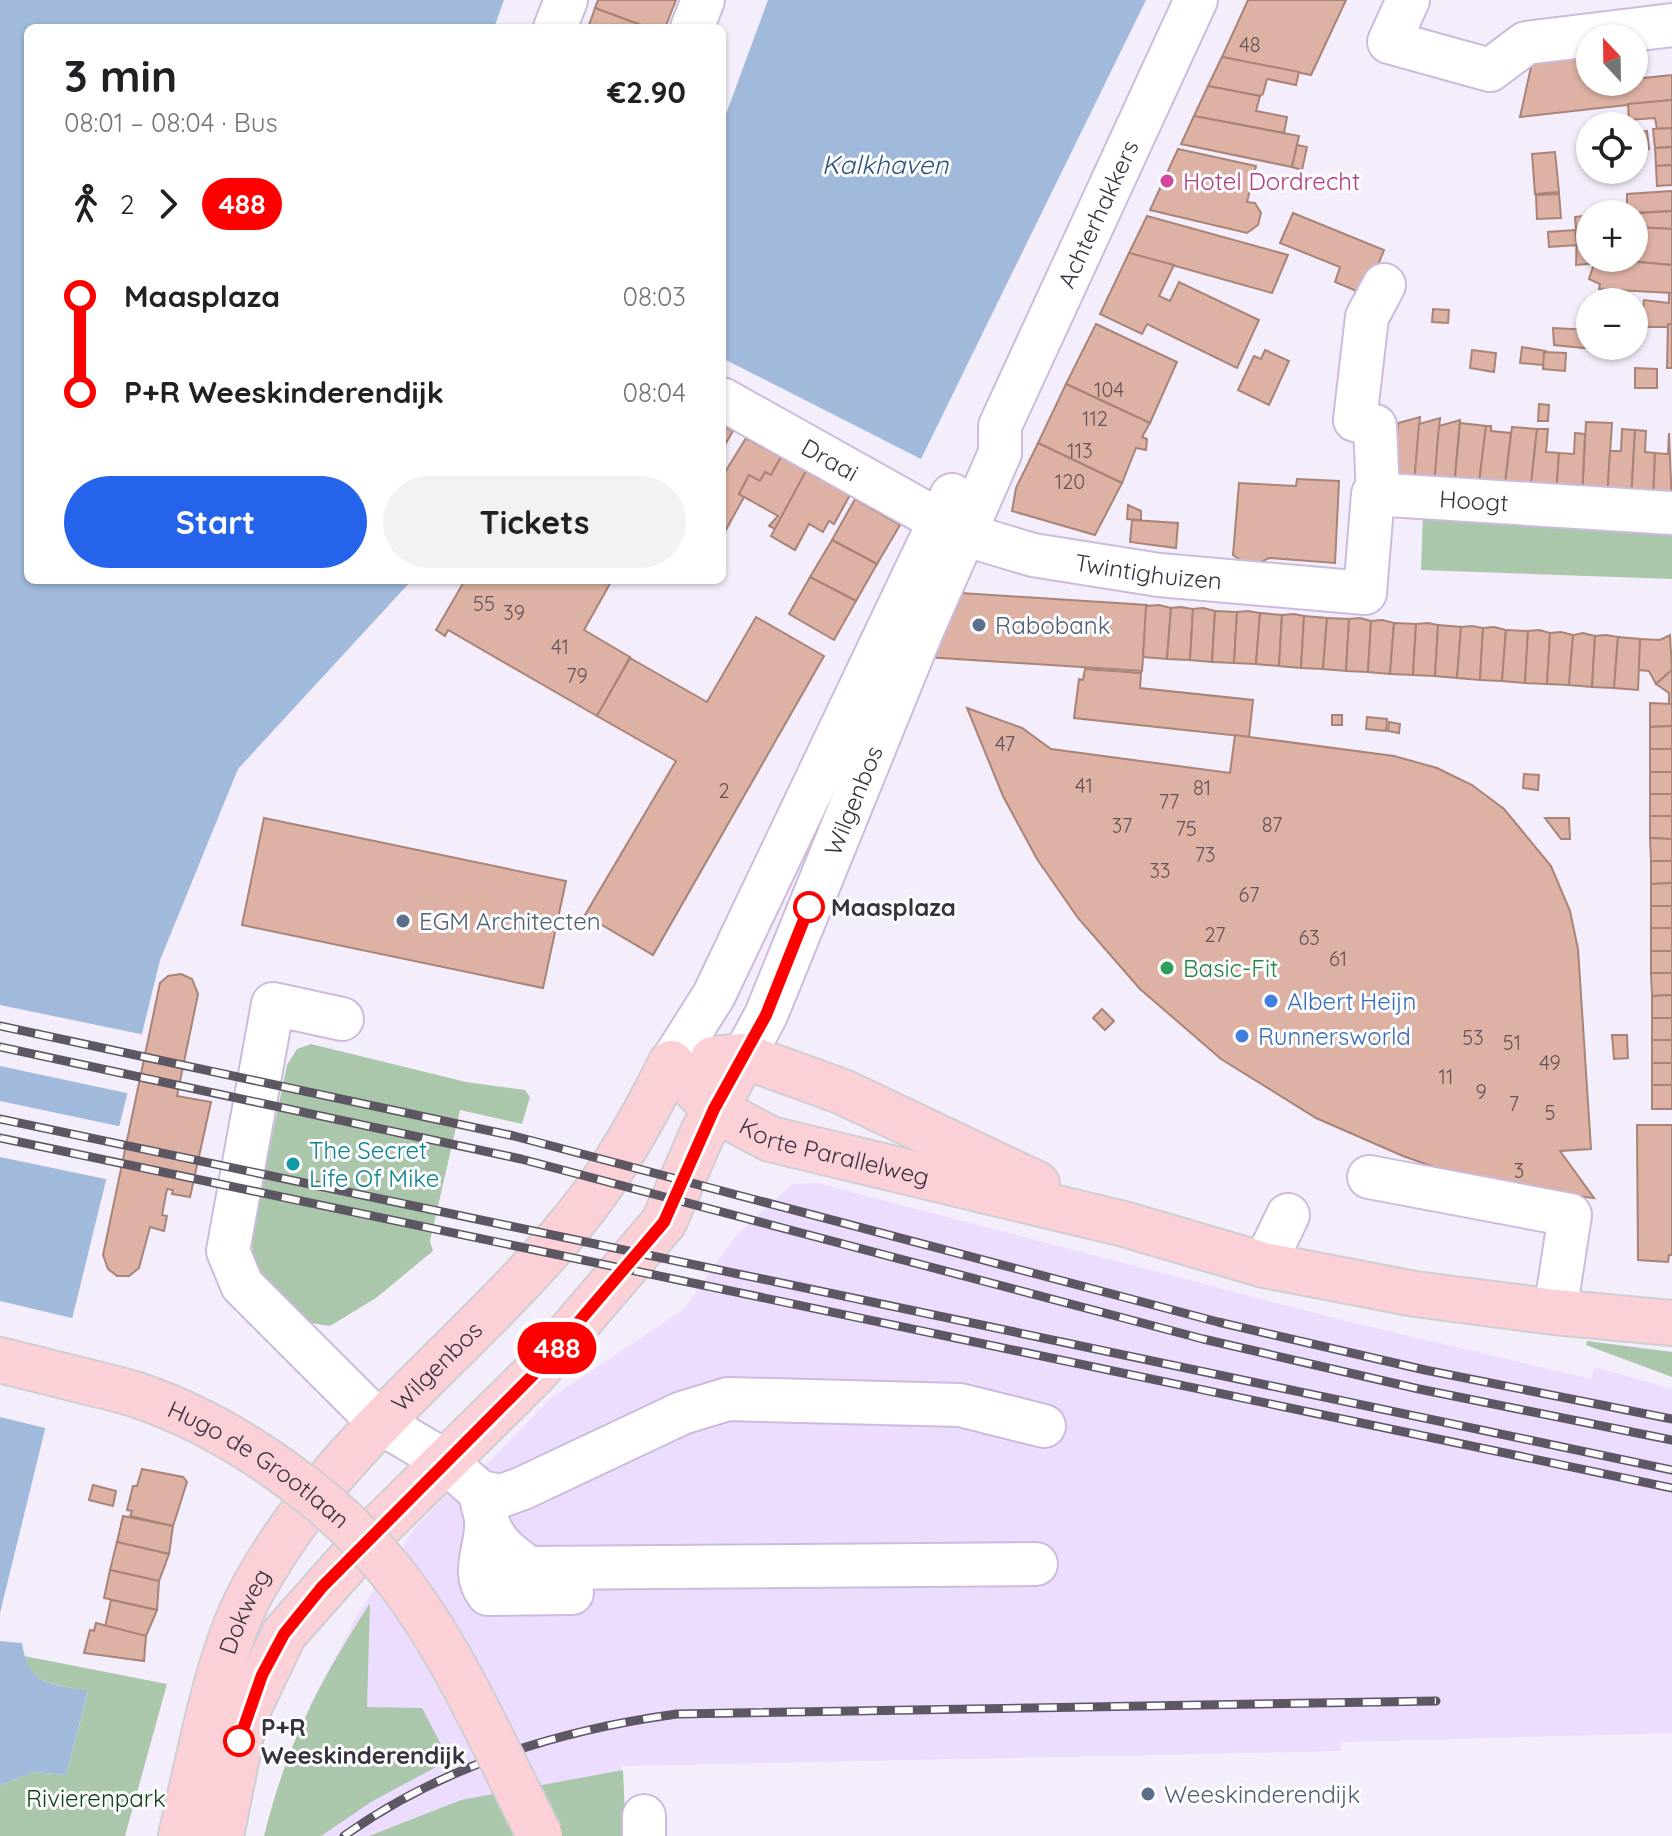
<!DOCTYPE html>
<meta charset="utf-8">
<style>
body{margin:0;font-family:Quicksand,sans-serif;background:#f2f2f2;color:#202124;height:100vh;display:flex;flex-direction:column;font-size:30px;white-space:nowrap}
*{box-sizing:border-box;margin:0}
p{font-size:26px;color:#757577}
.icon{flex:none;width:44px;height:44px;fill:none;stroke:currentColor;stroke-width:2;stroke-linecap:round;stroke-linejoin:round}
.map{position:relative;flex:1;overflow:hidden}
.panel{position:absolute;left:24px;top:24px;width:702px;height:560px;display:flex;flex-direction:column;background:#fff;border-radius:12px;box-shadow:0 2px 6px #0004}
.panel>*{flex:none}
.badge{padding:0 16px;border-radius:26px;font-size:28px;line-height:52px}
.needle{width:52px;rotate:338deg}
.tools{position:absolute;left:1576px;top:24px;display:grid;gap:16px}
.tools a{display:grid;place-items:center;width:72px;height:72px;border-radius:50%;background:#fff;box-shadow:0 2px 6px #0004;font-size:40px}
.map>.badge{position:absolute;translate:-50% -50%;box-shadow:0 0 0 4px #fff}
.legs{display:flex;align-items:center;gap:12px;height:88px;padding:0 40px;font-size:26px}
.legs p{margin-inline-start:auto}
.head{display:flex;align-items:center;justify-content:space-between;height:136px;padding:0 40px}
h1{font-size:44px;font-weight:800;line-height:60px}
.button{display:flex;gap:16px;margin-top:auto;padding:16px 40px}
.button a{flex:1;height:92px;border-radius:48px;background:#2563eb;color:#fff;font-size:32px;font-weight:800;line-height:92px;text-align:center}
.button a+a{background:#f2f2f2;color:#202124}
ul{padding:0 40px;list-style:none}
li{display:flex;align-items:center;gap:28px;height:96px;font-size:30px}
li i{display:grid;place-items:center;width:12px;height:100%;margin:0 10px;background:currentColor}
li i::after{content:'';width:20px;height:20px;margin:-10px;border:6px solid;border-radius:50%;background:#fff}
li p{margin-inline-start:auto}
li:first-child i{background:linear-gradient(#0000 50%,currentColor 0)}
li:last-child i{background:linear-gradient(currentColor 50%,#0000 0)}
.map>svg:first-child{display:block}
.built{fill:#ecdcfd}
.green{fill:#abc7ab}
.water{fill:#a1badb}
.pier{fill:#f4edfb}
.building{fill:#ddb2a4;stroke:#a88377;stroke-width:2}
.lines{fill:none;stroke-linecap:round;stroke-linejoin:round}
.minor-casing{stroke:#cbd;stroke-width:46}
.major-casing{stroke:#cfced1;stroke-width:48}
.minor{stroke:#fff;stroke-width:42}
.major{stroke:#fbd1d7;stroke-width:44}
.rail-casing{stroke:#5d5764;stroke-width:9}
.rail{stroke:#fdfdfd;stroke-width:6;stroke-dasharray:18;stroke-linecap:butt}
.major-bridge-casing{stroke:#cfced1;stroke-width:48;stroke-linecap:butt}
.major-bridge{stroke:#fbd1d7;stroke-width:44}
.line-1-casing{stroke:#fff;stroke-width:18}
.line-1{stroke:#f00;stroke-width:12}
.hotel-dot{fill:#d1479c;stroke:#fdfdfd;stroke-width:3}
.service-dot{fill:#5c6f8a;stroke:#fdfdfd;stroke-width:3}
.stop-1-dot{fill:#fff;stroke:#f00;stroke-width:4}
.leisure-dot{fill:#2e9e5b;stroke:#fdfdfd;stroke-width:3}
.shop-dot{fill:#3f7fe0;stroke:#fdfdfd;stroke-width:3}
.culture-dot{fill:#0f9aa8;stroke:#fdfdfd;stroke-width:3}
.labels{text-anchor:middle;dominant-baseline:central;stroke-width:6;stroke-linejoin:round;paint-order:stroke}
.number-label{font-size:20px;fill:#615258}
.hotel-label{font-size:24px;fill:#b23c85;stroke:#fdfdfd;text-anchor:start}
.street-label{font-size:24px;fill:#38323f;stroke:#fdfdfd}
.service-label{font-size:24px;fill:#4e5e75;stroke:#fdfdfd;text-anchor:start}
.stop-label{font-size:24px;font-weight:bold;fill:#38323f;stroke:#fdfdfd;text-anchor:start}
.leisure-label{font-size:24px;fill:#27864d;stroke:#fdfdfd;text-anchor:start}
.shop-label{font-size:24px;fill:#366cbe;stroke:#fdfdfd;text-anchor:start}
.culture-label{font-size:24px;fill:#0d838f;stroke:#fdfdfd;text-anchor:start}
.park-label{font-size:24px;fill:#113f16;stroke:#fdfdfd}
.water-label{font-size:26px;font-style:italic;fill:#2f527e;stroke:#fdfdfd}
</style>
<div class="map">
<svg width="1672" height="1836" viewBox="0 0 1672 1836">
<rect width="100%" height="100%" fill="#f4edfb"/>
<polygon class="built" points="817,1183 1346,1321 1591,1379 1595,1367 1672,1389 1672,1733 1341,1742 1341,1751 621,1766 622,1791 417,1836 281,1836 311,1702 361,1609 415,1528 471,1469 486,1465 552,1397 683,1310 738,1233 793,1184"/>
<g class="green">
<polygon points="1423,513 1672,522 1672,579 1421,570"/>
<polygon points="311,1044 466,1082 525,1090 530,1097 522,1124 460,1110 430,1241 433,1251 376,1298 330,1326 310,1323 267,1282 254,1260 251,1237 287,1065 297,1049"/>
<polygon points="1587,1341 1672,1352 1672,1377 1586,1345"/>
<path d="M370,1603L367,1707L422,1708L449,1760L371,1802L321,1836H264C287,1743 319,1683 370,1603Z"/>
<path d="M24,1656L167,1684L125,1836H0V1785L34,1772L66,1775L88,1692C62,1684 31,1687 24,1656Z"/>
<polygon points="623,1770 626,1836 369,1836 461,1800"/>
</g>
<g class="water">
<polygon points="0,0 504,0 494,28 28,28 28,580 412,580 238,769 160,960 0,1613"/>
<polygon points="768,0 1146,0 921,459 722,358 722,125"/>
<path d="M0,1641L22,1643C29,1687 50,1683 88,1691L66,1775L34,1772L0,1785Z"/>
</g>
<g class="pier">
<polygon points="0,1005 145,1035 131,1094 0,1066"/>
<polygon points="0,1101 123,1127 110,1180 0,1157"/>
<polygon points="0,1301 76,1319 49,1429 0,1417"/>
</g>
<g class="building">
<polygon points="598,0 676,0 665,28 649,28 595,8"/>
<polygon points="1248,0 1346,0 1311,75 1222,57"/>
<polygon points="595,8 649,28 588,28"/>
<polygon points="1590,53 1590,82 1634,82 1634,79 1672,75 1672,100 1520,117 1533,58"/>
<polygon points="1222,57 1299,72 1296,85 1267,79 1263,94 1260,96 1208,86"/>
<polygon points="1208,86 1260,96 1256,111 1287,117 1284,133 1194,116"/>
<polygon points="1672,100 1672,128 1657,129 1655,118 1629,120 1628,104"/>
<polygon points="1194,116 1299,136 1292,167 1181,144"/>
<polygon points="1672,128 1672,147 1655,148 1653,129"/>
<polygon points="1647,131 1649,149 1634,150 1634,133"/>
<polygon points="1297,145 1307,147 1302,170 1292,167"/>
<polygon points="1672,147 1672,165 1656,166 1655,148"/>
<polygon points="1178,149 1256,166 1247,202 1255,203 1261,213 1258,225 1247,233 1150,210"/>
<polygon points="1555,152 1559,192 1535,194 1532,154"/>
<polygon points="1672,165 1672,185 1657,186 1656,166"/>
<polygon points="1672,191 1672,211 1627,213 1627,194"/>
<polygon points="1559,194 1561,218 1537,219 1536,195"/>
<polygon points="1672,211 1672,229 1634,227 1634,214 1627,214"/>
<polygon points="1293,213 1384,250 1366,295 1335,282 1340,267 1280,243"/>
<polygon points="1590,215 1590,228 1576,229 1575,217"/>
<polygon points="1147,216 1288,255 1272,293 1129,253"/>
<polygon points="1634,227 1672,229 1672,265 1626,261 1576,265 1577,230 1590,229 1590,258 1634,258"/>
<polygon points="1575,230 1577,245 1549,247 1548,232"/>
<polygon points="1129,253 1174,265 1159,296 1170,301 1179,282 1259,320 1237,368 1147,324 1142,334 1100,314"/>
<polygon points="1626,261 1672,265 1672,293 1599,289 1600,284 1589,279 1594,264"/>
<polygon points="1669,293 1672,293 1672,324 1668,327 1641,327 1644,300 1669,303"/>
<polygon points="1433,309 1449,310 1448,323 1432,322"/>
<polygon points="1096,324 1177,362 1150,423 1066,384"/>
<polygon points="1668,324 1672,324 1672,368 1667,368"/>
<polygon points="1553,328 1590,330 1590,346 1604,346 1603,350 1554,345"/>
<polygon points="1522,347 1546,351 1543,365 1520,363"/>
<polygon points="1265,350 1289,361 1269,405 1238,390 1254,356 1261,359"/>
<polygon points="1472,350 1496,353 1494,372 1470,368"/>
<polygon points="1544,352 1566,353 1565,371 1543,369"/>
<polygon points="1635,368 1657,369 1657,388 1635,388"/>
<polygon points="1066,384 1150,423 1142,437 1147,439 1146,450 1136,448 1122,483 1038,443"/>
<polygon points="1539,404 1549,405 1548,421 1538,421"/>
<polygon points="1420,417 1414,485 1393,484 1398,423"/>
<polygon points="1440,418 1434,487 1414,485 1419,424"/>
<polygon points="1460,420 1454,488 1434,487 1439,426"/>
<polygon points="1586,422 1612,423 1607,499 1582,497"/>
<polygon points="1460,423 1486,426 1478,491 1454,488"/>
<polygon points="722,425 733,431 722,450"/>
<polygon points="1486,426 1491,426 1491,431 1511,433 1504,492 1478,491"/>
<polygon points="1512,427 1537,429 1530,494 1504,492"/>
<polygon points="1537,429 1548,429 1546,452 1559,453 1556,496 1530,494"/>
<polygon points="1622,429 1635,430 1631,501 1607,499 1610,451 1621,451"/>
<polygon points="1635,430 1646,431 1645,452 1655,453 1653,502 1631,501"/>
<polygon points="1575,433 1585,434 1582,497 1556,496 1559,453 1574,454"/>
<polygon points="1669,433 1672,504 1653,502 1655,453 1668,454"/>
<polygon points="746,438 781,457 771,475 765,472 760,481 749,475 739,494 744,497 722,537 722,477"/>
<polygon points="1038,443 1122,483 1095,535 1012,511 1016,488"/>
<polygon points="781,457 806,471 775,529 769,526 778,516 739,494 749,475 760,481 765,472 771,475"/>
<polygon points="806,471 850,495 834,524 829,521 823,532 809,524 795,550 771,536"/>
<polygon points="1297,479 1339,481 1335,563 1269,558 1259,563 1245,563 1233,555 1239,483 1296,486"/>
<polygon points="855,499 900,525 877,564 832,540"/>
<polygon points="1128,505 1141,511 1141,520 1127,519"/>
<polygon points="1132,520 1178,523 1176,548 1130,542"/>
<polygon points="832,540 877,564 856,601 810,577"/>
<polygon points="810,577 856,601 834,640 789,614"/>
<polygon points="465,580 612,580 584,630 630,657 597,716 448,630 445,636 436,630"/>
<polygon points="961,593 1147,605 1142,671 926,657"/>
<polygon points="1159,605 1171,608 1167,659 1143,657 1146,606"/>
<polygon points="1181,607 1193,609 1190,660 1167,659 1171,608"/>
<polygon points="1203,608 1215,611 1212,662 1190,660 1193,609"/>
<polygon points="1215,611 1237,612 1234,663 1212,662"/>
<polygon points="1248,611 1260,613 1256,664 1234,663 1237,612"/>
<polygon points="1260,613 1282,615 1279,666 1256,664"/>
<polygon points="1294,614 1304,616 1301,668 1279,666 1282,615"/>
<polygon points="1304,616 1327,618 1323,669 1301,668"/>
<polygon points="756,617 824,656 653,955 585,915 676,761 597,716 630,658 707,702"/>
<polygon points="1327,618 1349,619 1346,671 1323,669"/>
<polygon points="1360,618 1371,621 1368,672 1346,671 1349,619"/>
<polygon points="1382,620 1394,623 1390,674 1368,672 1371,621"/>
<polygon points="1394,623 1416,624 1413,675 1390,674"/>
<polygon points="1428,623 1438,625 1435,676 1413,675 1416,624"/>
<polygon points="1438,625 1461,627 1457,678 1435,676"/>
<polygon points="1472,626 1483,628 1480,680 1457,678 1461,627"/>
<polygon points="1494,627 1506,630 1502,681 1480,680 1483,628"/>
<polygon points="1506,630 1528,631 1525,683 1502,681"/>
<polygon points="1539,630 1550,633 1547,684 1525,683 1528,631"/>
<polygon points="1561,632 1573,635 1569,685 1547,684 1550,633"/>
<polygon points="1583,633 1595,636 1592,687 1569,685 1573,635"/>
<polygon points="1606,635 1618,637 1614,688 1592,687 1595,636"/>
<polygon points="1670,635 1672,670 1656,684 1649,671 1638,670 1640,639 1660,640"/>
<polygon points="1618,637 1640,639 1638,690 1614,688"/>
<polygon points="1085,669 1141,673 1140,688 1253,700 1249,737 1074,718 1079,679 1083,680"/>
<polygon points="1672,670 1672,704 1669,704 1669,693 1656,684"/>
<polygon points="1650,703 1672,704 1672,726 1650,727"/>
<polygon points="967,708 1022,728 1051,749 1230,773 1235,735 1394,756 1437,768 1472,785 1504,809 1551,866 1570,911 1578,949 1591,1149 1560,1151 1594,1198 1541,1192 1448,1172 1403,1156 1316,1118 1221,1059 1140,989 1078,918 1037,859 1003,796"/>
<rect x="1332" y="715" width="10" height="10"/>
<polygon points="1367,717 1387,719 1386,731 1366,729"/>
<polygon points="1389,722 1400,724 1399,733 1388,731"/>
<polygon points="1672,726 1672,749 1650,749 1650,727"/>
<rect x="1650" y="749" width="22" height="23"/>
<rect x="1650" y="772" width="22" height="22"/>
<polygon points="1524,774 1539,775 1538,790 1523,788"/>
<rect x="1650" y="794" width="22" height="22"/>
<polygon points="1650,816 1672,816 1672,839 1650,838"/>
<polygon points="264,818 566,881 543,988 242,925"/>
<polygon points="1545,818 1569,818 1570,839 1561,839"/>
<polygon points="1650,838 1672,839 1672,861 1651,861"/>
<polygon points="1651,861 1672,861 1672,883 1651,884"/>
<polygon points="1672,883 1672,906 1651,906 1651,884"/>
<rect x="1651" y="906" width="21" height="22"/>
<rect x="1651" y="928" width="21" height="23"/>
<rect x="1651" y="951" width="21" height="22"/>
<polygon points="1651,973 1672,973 1672,995 1652,996"/>
<polygon points="181,974 192,979 198,994 177,1096 211,1102 190,1197 172,1194 173,1190 167,1189 162,1215 167,1216 164,1231 150,1227 139,1268 129,1276 117,1276 108,1269 103,1255 160,983 168,976"/>
<polygon points="1672,995 1672,1018 1652,1018 1652,996"/>
<polygon points="1102,1009 1114,1021 1105,1030 1093,1018"/>
<rect x="1652" y="1018" width="20" height="22"/>
<polygon points="1612,1035 1627,1035 1628,1058 1614,1059"/>
<rect x="1652" y="1040" width="20" height="23"/>
<rect x="1652" y="1063" width="20" height="22"/>
<rect x="1652" y="1085" width="20" height="24"/>
<polygon points="1637,1125 1672,1125 1672,1255 1669,1255 1668,1262 1638,1260"/>
<polygon points="142,1469 183,1477 187,1482 173,1526 130,1516 132,1511 127,1510 133,1486 137,1486"/>
<polygon points="93,1485 116,1491 113,1506 89,1500"/>
<polygon points="123,1516 173,1526 169,1554 117,1542"/>
<polygon points="117,1542 169,1554 159,1581 110,1570"/>
<polygon points="110,1570 159,1581 157,1610 104,1598"/>
<polygon points="111,1600 157,1610 146,1636 105,1627"/>
<polygon points="96,1623 146,1636 144,1661 84,1653 90,1630 94,1631"/>
</g>
<g class="lines">
<defs>
<g id="minor">
<polyline points="1408,0 1389,42 1490,70 1526,43 1672,25"/>
<polyline points="555,28 566,0"/>
<polyline points="692,28 703,0"/>
<path id="s1" d="M722,399L940,521L966,535L1003,546L1033,555L1159,575L1365,593L1373,494L1672,513"/>
<polyline points="1378,494 1375,426 1355,420 1367,317 1384,285"/>
<polyline points="342,1019 273,1004 228,1251 242,1285 379,1422 445,1461 480,1492 501,1496 523,1488 682,1413 728,1399 960,1405 1044,1426"/>
<path id="s2" d="M744,1056L766,1015L921,633L1000,453V426L1196,0"/>
<polyline points="671,1063 714,995 952,495"/>
<polyline points="1369,1177 1570,1215 1555,1312"/>
<polyline points="1264,1265 1288,1215"/>
<path d="M480,1492C487,1531 495,1545 529,1568L1036,1564"/>
<path d="M486,1526C486,1550 471,1573 488,1594L572,1593"/>
<polyline points="644,1816 644,1836"/>
</g>
<g id="major">
<polyline points="713,1059 744,1056 843,1092 1037,1184"/>
<path id="s3" d="M671,1063L714,1109L770,1139L1124,1224L1264,1265L1415,1294L1555,1312L1672,1323"/>
<polyline points="0,1360 72,1378"/>
<path id="s4" d="M181,1836C199,1762 217,1652 254,1587C337,1436 484,1338 587,1204C620,1161 647,1111 671,1063"/>
<polyline points="221,1836 245,1716 284,1634 377,1529 535,1373 664,1222 703,1132 744,1056"/>
</g>
</defs>
<use href="#minor" class="minor-casing"/>
<use href="#major" class="major-casing"/>
<use href="#minor" class="minor"/>
<use href="#major" class="major"/>
<defs>
<g id="rail">
<polyline points="0,1026 514,1136 1218,1322 1425,1370 1672,1419"/>
<polyline points="0,1047 521,1159 1203,1339 1419,1389 1672,1440"/>
<polyline points="0,1119 1672,1470"/>
<polyline points="0,1138 1672,1488"/>
<path d="M344,1836C442,1766 559,1730 677,1714L1436,1701"/>
</g>
</defs>
<use href="#rail" class="rail-casing"/>
<use href="#rail" class="rail"/>
<defs>
<g id="major-bridge">
<path id="s5" d="M72,1378C94,1384 116,1388 137,1395C231,1426 338,1502 398,1580C455,1654 497,1752 540,1836"/>
</g>
</defs>
<use href="#major-bridge" class="major-bridge-casing"/>
<use href="#major-bridge" class="major-bridge"/>
</g>
<g class="lines">
<defs>
<polyline id="line-1" points="239,1741 262,1675 284,1634 322,1587 535,1373 664,1222 714,1109 766,1015 809,907"/>
</defs>
<use href="#line-1" class="line-1-casing"/>
<use href="#line-1" class="line-1"/>
</g>
<circle class="hotel-dot" cx="1167" cy="181" r="8"/>
<g class="service-dot">
<circle cx="979" cy="625" r="8"/>
<circle cx="403" cy="921" r="8"/>
<circle cx="1148" cy="1794" r="8"/>
</g>
<g class="stop-1-dot">
<circle cx="809" cy="907" r="14"/>
<circle cx="239" cy="1741" r="14"/>
</g>
<circle class="leisure-dot" cx="1167" cy="968" r="8"/>
<g class="shop-dot">
<circle cx="1271" cy="1001" r="8"/>
<circle cx="1242" cy="1036" r="8"/>
</g>
<circle class="culture-dot" cx="293" cy="1164" r="8"/>
<g class="labels">
<g class="number-label">
<text x="1250" y="44">48</text>
<text x="1109" y="389">104</text>
<text x="1095" y="418">112</text>
<text x="1080" y="450">113</text>
<text x="1070" y="481">120</text>
<text x="484" y="603">55</text>
<text x="514" y="612">39</text>
<text x="560" y="646">41</text>
<text x="577" y="675">79</text>
<text x="1005" y="743">47</text>
<text x="1084" y="785">41</text>
<text x="1202" y="787">81</text>
<text x="724" y="790">2</text>
<text x="1169" y="801">77</text>
<text x="1272" y="824">87</text>
<text x="1122" y="825">37</text>
<text x="1186" y="828">75</text>
<text x="1205" y="854">73</text>
<text x="1160" y="870">33</text>
<text x="1249" y="894">67</text>
<text x="1215" y="934">27</text>
<text x="1309" y="937">63</text>
<text x="1338" y="958">61</text>
<text x="1473" y="1037">53</text>
<text x="1512" y="1042">51</text>
<text x="1550" y="1062">49</text>
<text x="1446" y="1076">11</text>
<text x="1481" y="1091">9</text>
<text x="1514" y="1103">7</text>
<text x="1550" y="1112">5</text>
<text x="1519" y="1170">3</text>
</g>
<g class="hotel-label">
<text x="1183" y="181">Hotel Dordrecht</text>
</g>
<g class="street-label">
<text stroke="none"><textPath href="#s2" startOffset="916">Achterhakkers</textPath></text>
<text stroke="none"><textPath href="#s1" startOffset="124">Draai</textPath></text>
<text stroke="none"><textPath href="#s1" startOffset="884">Hoogt</textPath></text>
<text stroke="none"><textPath href="#s1" startOffset="466">Twintighuizen</textPath></text>
<text stroke="none"><textPath href="#s2" startOffset="278">Wilgenbos</textPath></text>
<text stroke="none"><textPath href="#s3" startOffset="192">Korte Parallelweg</textPath></text>
<text stroke="none"><textPath href="#s4" startOffset="548">Wilgenbos</textPath></text>
<text stroke="none"><textPath href="#s5" startOffset="208">Hugo de Grootlaan</textPath></text>
<text stroke="none"><textPath href="#s4" startOffset="234">Dokweg</textPath></text>
</g>
<g class="service-label">
<text x="995" y="625">Rabobank</text>
<text x="419" y="921">EGM Architecten</text>
<text x="1164" y="1794">Weeskinderendijk</text>
</g>
<g class="stop-label">
<text x="831" y="907">Maasplaza</text>
<text x="261" y="1727">P+R<tspan x="261" dy="28">Weeskinderendijk</tspan></text>
</g>
<g class="leisure-label">
<text x="1183" y="968">Basic-Fit</text>
</g>
<g class="shop-label">
<text x="1287" y="1001">Albert Heijn</text>
<text x="1258" y="1036">Runnersworld</text>
</g>
<g class="culture-label">
<text x="309" y="1150">The Secret<tspan x="309" dy="28">Life Of Mike</tspan></text>
</g>
<g class="park-label">
<text x="96" y="1798">Rivierenpark</text>
</g>
<g class="water-label">
<text x="885" y="164">Kalkhaven</text>
</g>
</g>
</svg>
<div class="tools">
<a><svg class="needle" viewBox="-14 -14 28 28"><path d="M0-13l5 13h-10z" fill="#e53935"/><path d="M0 13l5-13h-10z" fill="#757577"/></svg></a>
<a><svg class="icon" aria-label="locate" viewBox="0 0 24 24"><circle cx="12" cy="12" r="6"/><path d="M12 2v4M12 18v4M2 12h4M18 12h4"/></svg></a>
<a>+</a>
<a>−</a>
</div>
<b class="badge" style="left:557px;top:1348px;background:#f00;color:#fff">488</b>
<section class="panel">
<div class="head"><div><h1>3 min</h1><p>08:01 – 08:04 · Bus</p></div><b>€2.90</b></div>
<div class="legs"><svg class="icon" aria-label="walk" viewBox="0 0 24 24"><circle cx="13" cy="4" r="2"/><path d="M13 8l-2 6 4 7M11 14l-3 7M7 12l3-4h3l4 4"/></svg>2<svg class="icon" aria-label="forward" viewBox="0 0 24 24"><path d="M9 5l7 7-7 7"/></svg><b class="badge" style="background:#f00;color:#fff">488</b></div>
<ul>
<li><i style="color:#f00"></i><b>Maasplaza</b><p>08:03</p></li>
<li><i style="color:#f00"></i><b>P+R Weeskinderendijk</b><p>08:04</p></li>
</ul>
<div class="button"><a>Start</a><a>Tickets</a></div>
</section>
</div>
